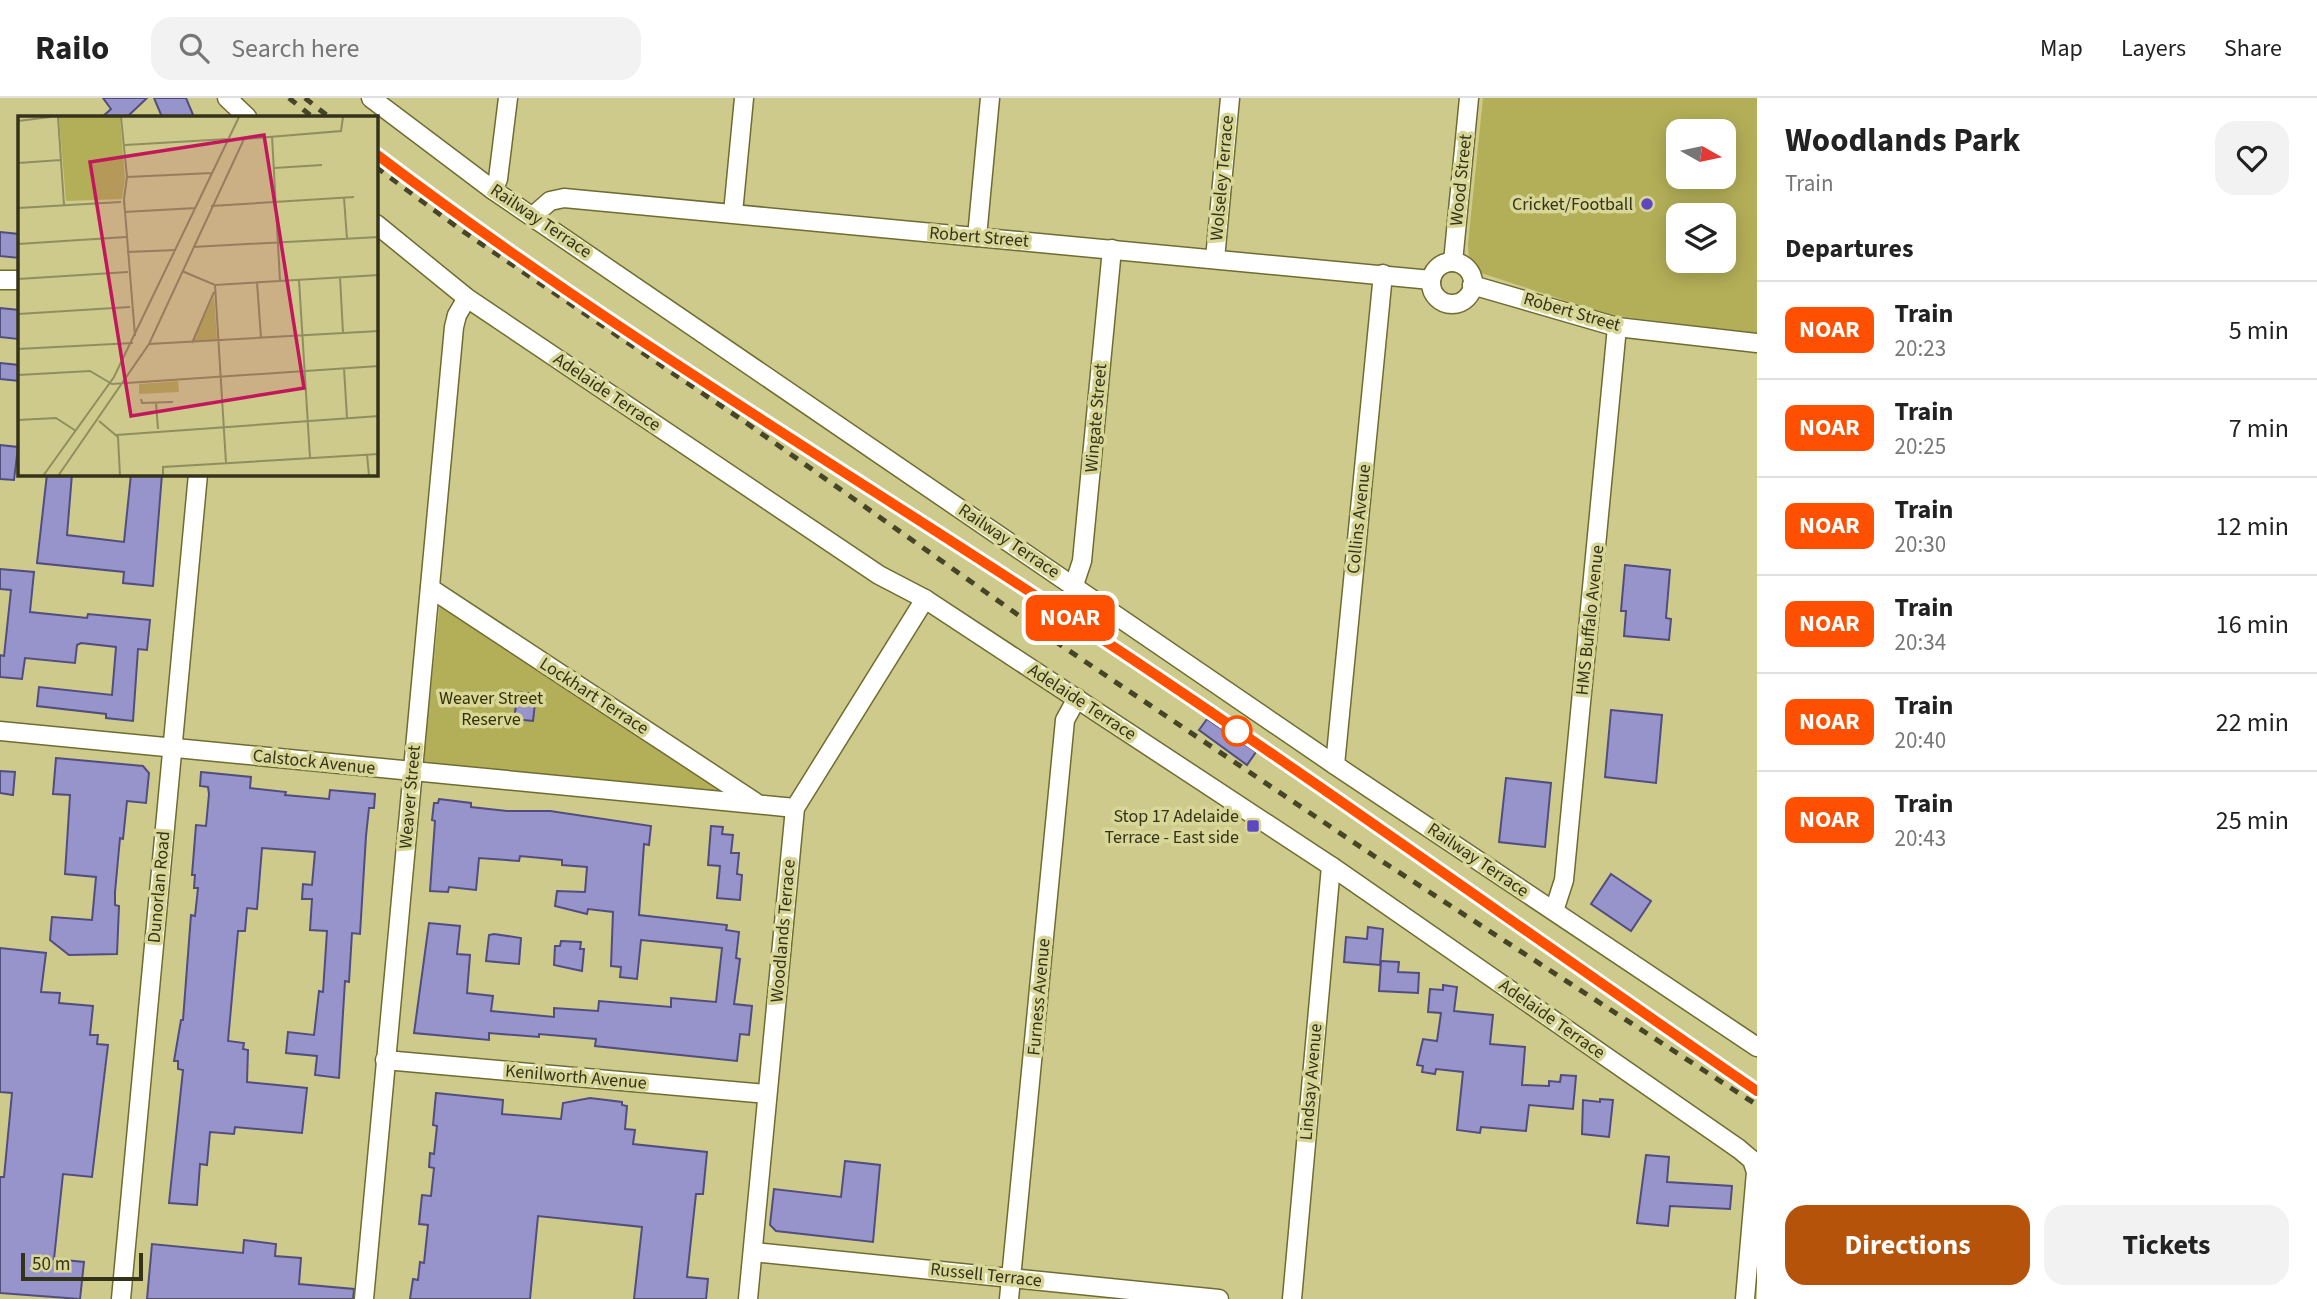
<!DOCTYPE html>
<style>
body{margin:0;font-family:"Source Sans 3",sans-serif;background:#f2f2f2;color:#222;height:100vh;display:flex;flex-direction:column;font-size:26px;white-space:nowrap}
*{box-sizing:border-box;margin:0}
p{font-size:23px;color:#767676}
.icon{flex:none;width:38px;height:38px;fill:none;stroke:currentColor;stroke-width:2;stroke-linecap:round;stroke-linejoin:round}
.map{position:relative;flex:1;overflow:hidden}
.panel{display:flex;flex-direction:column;background:#fff;width:560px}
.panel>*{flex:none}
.badge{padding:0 14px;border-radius:10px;font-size:24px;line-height:46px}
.needle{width:46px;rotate:99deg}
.fabs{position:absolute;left:1666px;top:21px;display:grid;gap:14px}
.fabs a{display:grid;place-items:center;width:70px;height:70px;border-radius:14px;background:#fff;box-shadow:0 4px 18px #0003;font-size:35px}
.scale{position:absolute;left:21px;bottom:18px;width:122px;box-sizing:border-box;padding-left:7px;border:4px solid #34331a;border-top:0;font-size:19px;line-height:24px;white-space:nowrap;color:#34331a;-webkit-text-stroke:5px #d9d798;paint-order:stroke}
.map>.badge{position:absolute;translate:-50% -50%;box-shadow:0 0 0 4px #fff}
h2{padding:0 28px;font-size:26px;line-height:63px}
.round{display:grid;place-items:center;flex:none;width:74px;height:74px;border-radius:21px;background:#f2f2f2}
.summary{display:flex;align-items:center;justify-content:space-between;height:119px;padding:0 28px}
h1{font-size:33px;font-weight:700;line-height:52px}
.action{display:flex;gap:14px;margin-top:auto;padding:14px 28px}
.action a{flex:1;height:80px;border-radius:21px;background:#b45309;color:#fff;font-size:28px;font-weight:700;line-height:80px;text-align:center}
.action a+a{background:#f2f2f2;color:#222}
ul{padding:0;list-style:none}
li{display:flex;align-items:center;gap:21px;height:98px;padding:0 28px;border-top:2px solid #e0e0e0}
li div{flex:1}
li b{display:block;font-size:26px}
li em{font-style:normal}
li .badge{min-width:77px;font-weight:700;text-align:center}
header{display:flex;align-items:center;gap:42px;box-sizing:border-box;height:98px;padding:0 35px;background:#fff;border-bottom:2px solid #e0e0e0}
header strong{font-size:33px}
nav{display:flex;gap:38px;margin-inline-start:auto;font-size:24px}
.search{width:490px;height:63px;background:#f2f2f2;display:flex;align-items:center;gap:18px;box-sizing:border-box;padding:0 24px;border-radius:21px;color:#767676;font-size:26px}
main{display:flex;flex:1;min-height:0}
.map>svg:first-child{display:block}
.green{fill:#b3af58;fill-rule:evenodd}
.building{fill:#9794cc;stroke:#514d7f;stroke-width:2}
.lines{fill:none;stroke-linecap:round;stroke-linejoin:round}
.minor-casing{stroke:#6f6c30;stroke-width:21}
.minor{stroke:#fff;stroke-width:18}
.rail{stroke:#464528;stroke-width:5;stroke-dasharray:9 9;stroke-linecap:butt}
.line-casing{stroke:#fff;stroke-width:16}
.line{stroke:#fe5000;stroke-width:10}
.poi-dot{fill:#5e48c0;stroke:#d9d798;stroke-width:2.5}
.stop-dot{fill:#fff;stroke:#fe5000;stroke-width:3.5}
.labels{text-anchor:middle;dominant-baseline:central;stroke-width:7;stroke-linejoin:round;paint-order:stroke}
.street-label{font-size:18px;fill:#34331a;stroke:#d9d798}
.poi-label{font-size:18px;fill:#34331a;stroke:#d9d798;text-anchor:end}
.park-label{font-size:18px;fill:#343104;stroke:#d9d798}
.inset-road{fill:none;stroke:#908e5e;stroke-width:2}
.view{fill:#c2185b;fill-opacity:0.15;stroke:#c2185b;stroke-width:3.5}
.inset-edge{fill:none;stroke:#34331a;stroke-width:3.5}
</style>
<header>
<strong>Railo</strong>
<div class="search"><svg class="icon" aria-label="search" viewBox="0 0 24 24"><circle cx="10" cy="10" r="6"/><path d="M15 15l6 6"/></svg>Search here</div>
<nav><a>Map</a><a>Layers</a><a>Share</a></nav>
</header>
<main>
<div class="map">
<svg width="1757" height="1201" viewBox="0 0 1757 1201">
<rect width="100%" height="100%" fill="#cdca8c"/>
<g class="green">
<path d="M1483,0H1757V235L1609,217L1475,173L1469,162L1468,146ZM1724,33V79H1678V33ZM1724,117V163H1678V117Z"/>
<polygon points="440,504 722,694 423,665"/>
</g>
<g class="building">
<polygon points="103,0 147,0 127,19 102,19 111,11"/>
<polygon points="154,0 186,0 194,19 162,19"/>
<polygon points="0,134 19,136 19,160 0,158"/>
<polygon points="0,210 19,212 18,241 0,239"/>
<polygon points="0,265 19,267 19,283 0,281"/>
<polygon points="0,347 18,349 14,382 0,381"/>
<polygon points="47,376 72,376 67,437 124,444 131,376 162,376 153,488 123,485 124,474 37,465"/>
<polygon points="1625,467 1670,472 1666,520 1671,521 1669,542 1624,538 1626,513 1621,513"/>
<polygon points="0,471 34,474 30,514 87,520 88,516 150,522 147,552 138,551 133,623 106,620 106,616 37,608 39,589 112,597 116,549 81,545 77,547 75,565 25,560 22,581 0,579 0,557 4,558 11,492 0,491"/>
<polygon points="1050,516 1069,529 1062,539 1043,527"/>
<polygon points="518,594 536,596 533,623 514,621"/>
<polygon points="1611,612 1662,617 1656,685 1605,679"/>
<polygon points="1207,621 1256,654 1247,667 1199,632"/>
<polygon points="56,660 143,668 149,675 146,705 127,703 123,741 120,740 115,794 115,807 119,808 117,856 69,857 50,842 52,819 92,822 96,779 65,776 70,697 53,696"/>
<polygon points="0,673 15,674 13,697 0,695"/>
<polygon points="201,674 251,679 250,690 286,694 285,697 329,701 330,692 375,696 374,710 369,710 366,738 360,836 352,835 349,884 345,883 339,980 315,977 317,958 286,955 288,934 314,937 319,893 323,894 327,833 310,832 312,801 302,801 303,786 312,787 315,754 262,750 257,811 247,810 245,833 238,833 228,943 244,945 243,951 248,952 247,984 307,990 302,1035 235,1029 234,1036 210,1034 207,1067 200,1066 197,1107 169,1105 183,972 178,971 178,963 174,963 181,922 183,922 191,817 195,818 198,790 194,790 195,777 192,777 196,727 206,728 209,696 208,689 200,688"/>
<polygon points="1506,680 1551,685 1545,749 1499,744"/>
<polygon points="439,701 471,705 471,709 507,713 550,713 651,728 649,747 644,746 639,817 727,827 726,832 739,834 736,860 740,861 734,906 752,908 749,937 740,936 737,963 595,948 596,941 539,936 539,939 489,935 489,942 414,935 429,825 460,828 457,856 470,857 467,895 493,898 491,913 554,919 554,910 598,913 599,903 671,909 671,900 716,904 722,850 641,842 637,881 620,879 621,869 611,868 613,814 588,811 587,816 555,808 557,793 585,794 587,769 562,767 562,762 520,758 519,763 479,760 476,792 449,789 448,794 430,793 435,723 432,722 434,705 438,705"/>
<polygon points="711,728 723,729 722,736 733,737 731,755 739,755 737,776 742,777 740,802 717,800 720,768 708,767"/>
<polygon points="1611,776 1651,803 1631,833 1591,806"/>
<polygon points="1368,829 1383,831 1380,867 1344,864 1346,839 1367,841"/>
<polygon points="494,836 521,840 519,866 486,863 489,837"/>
<polygon points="561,843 581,844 580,851 584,851 582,873 554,867 555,848 560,848"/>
<polygon points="0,850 46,855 41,894 60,895 59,905 93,908 90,937 98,937 97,946 108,947 92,1079 63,1076 54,1161 84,1164 80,1201 0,1195 0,1079 4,1079 12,995 0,994"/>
<polygon points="1381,863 1399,864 1398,874 1419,875 1418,895 1379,893"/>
<polygon points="1443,887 1457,889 1454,913 1493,917 1490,946 1525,949 1522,987 1549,988 1549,983 1560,984 1561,977 1576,978 1573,1011 1529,1007 1526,1033 1481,1029 1480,1035 1457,1032 1463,974 1436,971 1435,976 1422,974 1423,968 1417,967 1423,941 1437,943 1441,915 1428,914 1430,891 1443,892"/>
<polygon points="436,995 503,1002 502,1016 561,1021 563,1005 590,1000 622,1004 622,1007 627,1008 625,1031 635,1032 633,1046 707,1054 703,1096 696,1096 687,1179 708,1181 706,1201 634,1201 642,1129 538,1118 530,1201 410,1201 413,1181 418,1182 420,1164 424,1165 428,1127 419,1126 422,1097 431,1098 434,1070 429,1069 430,1055 434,1056 437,1028 433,1027"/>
<polygon points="1600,1001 1613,1002 1609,1039 1582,1036 1583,1002 1600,1004"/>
<polygon points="1646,1057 1669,1059 1667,1084 1732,1088 1730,1111 1670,1108 1668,1128 1637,1125"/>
<polygon points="845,1063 880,1067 873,1144 776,1133 770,1127 774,1091 841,1099"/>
<polygon points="244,1142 276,1146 275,1158 301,1160 299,1186 354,1191 353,1201 147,1201 152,1146 243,1155"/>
</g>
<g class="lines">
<defs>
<g id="minor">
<polyline points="227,0 247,19"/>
<polyline points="371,0 493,92 1335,667 1757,949"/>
<polyline points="493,92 498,81 508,0"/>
<polyline points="733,115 744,0"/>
<polyline points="533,118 550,103 564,100 1431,182"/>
<polyline points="376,126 467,200 879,477 925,501 1331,768 1739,1051 1752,1062 1756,1074 1745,1201"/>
<polyline points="977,139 990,0"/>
<polyline points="1215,161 1230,0"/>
<polyline points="1453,164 1469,0"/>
<circle cx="1452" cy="185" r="21"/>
<polyline points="0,182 19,182"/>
<polyline points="1472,187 1617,229 1757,245"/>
<polyline points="1074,487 1082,463 1112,151"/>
<polyline points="430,490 755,704"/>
<polyline points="0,633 795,710"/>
<polyline points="1335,667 1383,176"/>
<polyline points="1554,813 1564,782 1617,229"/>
<polyline points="385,962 767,996"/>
<polyline points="753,1154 1219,1201"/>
<polyline points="121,1201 198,376"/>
<polyline points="364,1201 454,229 457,217 467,200"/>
<polyline points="748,1201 795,710 925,501"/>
<polyline points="1009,1201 1065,622 1077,600"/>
<polyline points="1292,1201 1331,768"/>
</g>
</defs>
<use href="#minor" class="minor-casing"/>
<use href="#minor" class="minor"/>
<g class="rail">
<polyline points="289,0 310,17"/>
<polyline points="305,0 329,19"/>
<polyline points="376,69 461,132 745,324 1062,548 1374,758 1757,1007"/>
<polyline points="704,284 1078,525 1389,735 1757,994"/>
</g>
</g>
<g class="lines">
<defs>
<path id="line" d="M376,56C599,225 840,369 1073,522C1305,674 1529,837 1757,993"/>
</defs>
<use href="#line" class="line-casing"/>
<use href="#line" class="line"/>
</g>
<g class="poi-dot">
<circle cx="1647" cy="106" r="7"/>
<rect x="1246" y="721" width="14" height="14" rx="3.5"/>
</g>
<circle class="stop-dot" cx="1237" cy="633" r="14"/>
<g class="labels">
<g class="street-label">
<text transform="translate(1222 80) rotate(-85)">Wolseley Terrace</text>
<text transform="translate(1461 82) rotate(-84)">Wood Street</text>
<text transform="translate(541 123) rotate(34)">Railway Terrace</text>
<text transform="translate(979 139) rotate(5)">Robert Street</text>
<text transform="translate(1572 214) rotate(16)">Robert Street</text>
<text transform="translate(607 294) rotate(34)">Adelaide Terrace</text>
<text transform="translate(1096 320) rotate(-85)">Wingate Street</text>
<text transform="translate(1359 421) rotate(-84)">Collins Avenue</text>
<text transform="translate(1009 443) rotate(34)">Railway Terrace</text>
<text transform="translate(1590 522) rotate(-84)">HMS Buffalo Avenue</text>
<text transform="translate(594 598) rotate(33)">Lockhart Terrace</text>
<text transform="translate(1082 604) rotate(33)">Adelaide Terrace</text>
<text transform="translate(314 664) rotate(6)">Calstock Avenue</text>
<text transform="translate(410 699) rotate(-85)">Weaver Street</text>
<text transform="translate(1478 762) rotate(34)">Railway Terrace</text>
<text transform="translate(159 789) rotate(-85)">Dunorlan Road</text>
<text transform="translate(783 833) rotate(-85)">Woodlands Terrace</text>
<text transform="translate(1039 899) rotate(-85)">Furness Avenue</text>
<text transform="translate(1552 921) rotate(35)">Adelaide Terrace</text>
<text transform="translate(576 979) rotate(5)">Kenilworth Avenue</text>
<text transform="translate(1311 984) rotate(-85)">Lindsay Avenue</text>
<text transform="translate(986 1177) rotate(6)">Russell Terrace</text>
</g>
<g class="poi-label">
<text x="1633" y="106">Cricket/Football</text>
<text x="1239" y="718">Stop 17 Adelaide<tspan x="1239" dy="21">Terrace - East side</tspan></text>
</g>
<g class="park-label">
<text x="491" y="600">Weaver Street<tspan x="491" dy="21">Reserve</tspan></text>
</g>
</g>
<g transform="translate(18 18)">
<rect width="360" height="360" fill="#cdca8c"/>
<path d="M41,1H102L107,63L104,83L48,85ZM196,180L199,224L175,225ZM160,265L161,276L121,278V268Z" fill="#b3af58"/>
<path class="inset-road" d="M40,1L46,89M103,1L109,61L106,83M0,5L32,1M254,20L262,165M107,29L210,23M0,47L43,44M256,52L304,49M109,61L194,57M326,82L329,123M106,89V83L117,220M193,90L336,81M0,92L103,86M106,96L178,92M0,128L108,121M175,131L361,121M109,136L158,134M164,155L197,169L361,159M322,161L325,217M0,163L110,156M281,164L292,342M239,166L243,222M197,169L208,347M0,198L112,191M174,227L196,176M131,228L361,215M0,233L115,227M326,252L329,302M0,259L72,255L94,268L361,250M123,283L124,287L155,286M138,287L140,313M0,304L38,302L58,315M81,305L100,321L102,360M98,319L361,300M349,338L351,360M25,360L96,261L221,1M40,360L131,228L226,23L323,15L325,1M145,360V351L361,338"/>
<path class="view" d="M246,19L286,272L113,300L72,46Z"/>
<rect width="360" height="360" class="inset-edge"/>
</g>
</svg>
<div class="fabs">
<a><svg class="needle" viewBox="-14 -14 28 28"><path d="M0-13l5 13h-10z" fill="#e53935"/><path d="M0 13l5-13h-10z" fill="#767676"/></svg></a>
<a><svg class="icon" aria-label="layers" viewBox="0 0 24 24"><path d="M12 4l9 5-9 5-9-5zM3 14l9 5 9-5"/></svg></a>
</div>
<div class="scale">50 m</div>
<b class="badge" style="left:1070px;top:520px;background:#fe5000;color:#fff">NOAR</b>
</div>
<section class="panel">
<div class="summary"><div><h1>Woodlands Park</h1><p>Train</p></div><a class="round"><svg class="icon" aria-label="heart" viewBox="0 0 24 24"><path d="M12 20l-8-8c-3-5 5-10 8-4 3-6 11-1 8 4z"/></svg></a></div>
<h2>Departures</h2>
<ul>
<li><span class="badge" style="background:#fe5000;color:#fff">NOAR</span><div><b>Train</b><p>20:23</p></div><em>5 min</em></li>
<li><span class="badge" style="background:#fe5000;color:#fff">NOAR</span><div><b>Train</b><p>20:25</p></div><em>7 min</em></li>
<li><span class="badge" style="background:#fe5000;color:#fff">NOAR</span><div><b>Train</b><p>20:30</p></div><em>12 min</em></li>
<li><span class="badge" style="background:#fe5000;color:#fff">NOAR</span><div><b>Train</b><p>20:34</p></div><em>16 min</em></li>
<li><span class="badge" style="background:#fe5000;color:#fff">NOAR</span><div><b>Train</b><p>20:40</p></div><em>22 min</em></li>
<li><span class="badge" style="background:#fe5000;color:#fff">NOAR</span><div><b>Train</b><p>20:43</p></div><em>25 min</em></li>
</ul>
<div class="action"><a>Directions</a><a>Tickets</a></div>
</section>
</main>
